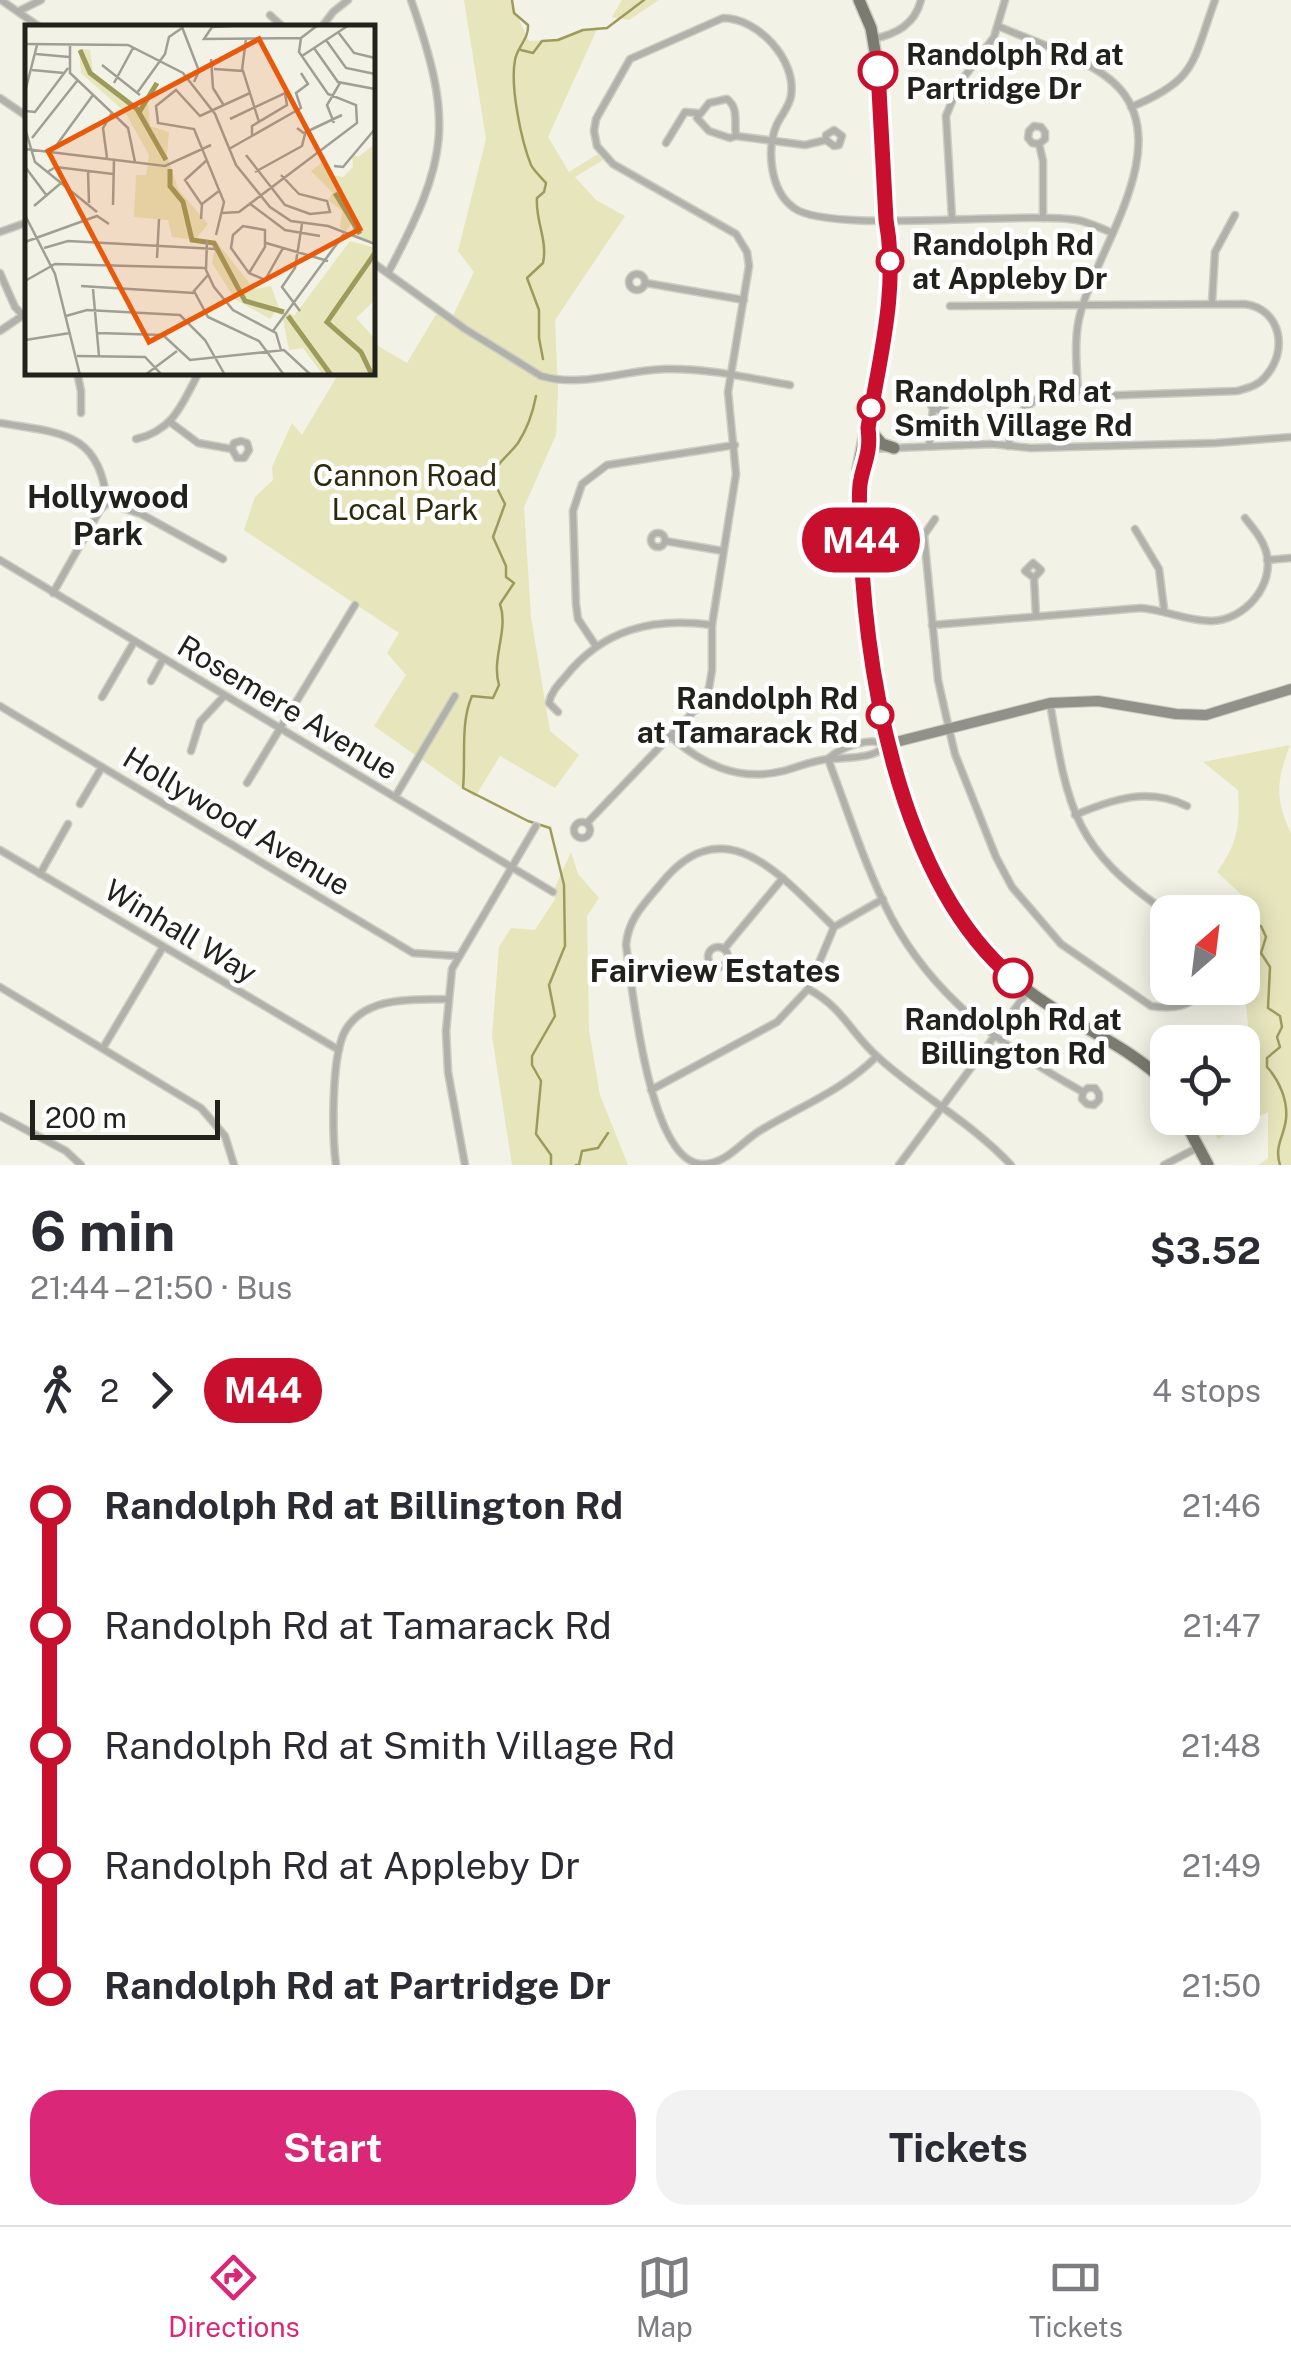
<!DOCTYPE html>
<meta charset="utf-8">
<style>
body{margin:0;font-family:"Public Sans",sans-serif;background:#f2f2f3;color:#2b2b33;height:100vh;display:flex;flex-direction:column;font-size:38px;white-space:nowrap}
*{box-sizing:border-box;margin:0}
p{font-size:32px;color:#7c7c81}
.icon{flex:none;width:55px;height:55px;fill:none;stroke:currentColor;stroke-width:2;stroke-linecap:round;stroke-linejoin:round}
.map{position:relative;height:1165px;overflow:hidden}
.sheet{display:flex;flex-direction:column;background:#fff;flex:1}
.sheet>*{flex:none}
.badge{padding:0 20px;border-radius:32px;font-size:35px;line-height:65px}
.needle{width:65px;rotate:28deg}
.fabs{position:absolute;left:1150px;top:895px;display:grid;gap:20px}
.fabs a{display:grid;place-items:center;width:110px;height:110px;border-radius:20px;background:#fff;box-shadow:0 5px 25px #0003;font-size:50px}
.scale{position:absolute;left:30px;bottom:25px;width:190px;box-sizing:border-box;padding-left:10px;border:5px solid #22221d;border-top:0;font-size:28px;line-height:35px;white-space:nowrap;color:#22221d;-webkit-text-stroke:8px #fff;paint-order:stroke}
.map>.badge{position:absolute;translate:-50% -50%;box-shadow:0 0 0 5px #fff}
.legs{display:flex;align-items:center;gap:15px;height:110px;padding:0 30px;font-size:32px}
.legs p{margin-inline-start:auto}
.headline{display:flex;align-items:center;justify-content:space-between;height:170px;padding:0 30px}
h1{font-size:55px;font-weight:700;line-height:75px}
.cta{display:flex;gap:20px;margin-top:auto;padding:20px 30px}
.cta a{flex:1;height:115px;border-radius:30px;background:#db2777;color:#fff;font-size:40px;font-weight:700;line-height:115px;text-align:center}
.cta a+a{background:#f2f2f3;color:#2b2b33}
ul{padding:0 30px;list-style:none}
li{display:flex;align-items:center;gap:35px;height:120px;font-size:38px}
li i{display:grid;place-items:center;width:15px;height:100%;margin:0 12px;background:currentColor}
li i::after{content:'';width:25px;height:25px;margin:-12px;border:8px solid;border-radius:50%;background:#fff}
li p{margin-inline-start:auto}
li:first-child i{background:linear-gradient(#0000 50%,currentColor 0)}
li:last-child i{background:linear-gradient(currentColor 50%,#0000 0)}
.menu{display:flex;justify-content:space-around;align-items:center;height:140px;border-top:2px solid #e1e1e2;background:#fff;font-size:28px;color:#7c7c81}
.menu a{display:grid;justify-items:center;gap:5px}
.menu .current{color:#db2777}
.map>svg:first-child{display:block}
.green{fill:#e6e5bc}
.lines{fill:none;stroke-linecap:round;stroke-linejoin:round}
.stream{stroke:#9d9b5c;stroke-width:2.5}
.street-casing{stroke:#cdcdc2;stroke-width:9}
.secondary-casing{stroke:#cdcdc2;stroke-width:12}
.primary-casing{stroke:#cdcdc2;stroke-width:14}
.street{stroke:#b1b1ab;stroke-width:6}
.secondary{stroke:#91918a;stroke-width:10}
.primary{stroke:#7b7b71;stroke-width:11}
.line-1-casing{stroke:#fff;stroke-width:22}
.line-1{stroke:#c8102e;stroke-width:15}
.stop-1-dot{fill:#fff;stroke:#c8102e;stroke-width:5}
.labels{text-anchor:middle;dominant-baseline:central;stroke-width:9;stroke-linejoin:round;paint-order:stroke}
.stop-label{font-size:30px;font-weight:bold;fill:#22221d;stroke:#fff;text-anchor:start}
.park-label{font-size:30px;fill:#2c2b0e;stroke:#fff}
.street-label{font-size:30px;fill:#22221d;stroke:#fff}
.neighbourhood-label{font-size:32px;font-weight:bold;fill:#22221d;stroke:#fff}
.inset-river{fill:none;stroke:#9d9b5c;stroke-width:5}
.inset-road{fill:none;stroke:#9f9f96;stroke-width:2.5}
.view{fill:#e8590c;fill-opacity:0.15;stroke:#e8590c;stroke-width:5}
.inset-edge{fill:none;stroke:#22221d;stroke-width:5}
</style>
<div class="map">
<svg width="1291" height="1165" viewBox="0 0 1291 1165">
<rect width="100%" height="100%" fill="#f2f2e6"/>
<g class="green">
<polygon points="464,0 510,0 529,41 551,40 598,27 548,137 569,172 598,154 603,160 575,177 596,200 625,216 555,320 558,391 556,435 524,507 531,617 550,731 579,755 555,788 500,756 475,797 374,726 406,675 387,653 399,633 244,530 255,497 273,480 272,467 292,423 302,435 339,373 372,372 373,343 407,363 438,311 451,320 474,272 458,251 486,139"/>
<polygon points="622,0 659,0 629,20 612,17"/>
<path d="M1290,745C1277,780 1274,798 1291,833V1165H1259L1268,1158V1112L1218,1139L1206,1118H1242V1042H1218L1221,1038L1249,1035L1246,1005L1253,980L1243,976L1242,928L1254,921L1243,896L1217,872C1238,843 1240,826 1238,790L1203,762Z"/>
<polygon points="571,852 578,874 599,898 587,916 589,1030 600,1095 628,1165 512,1165 492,1036 499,947 511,928 535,930 555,899 553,892"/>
</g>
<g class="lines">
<g class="stream">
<path d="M512,0L514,13L528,25C529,39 517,47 515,60C510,86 521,140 531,165C534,171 542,178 546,183L544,192L537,198C535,220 548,240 543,263L527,278L539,310V338L543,359"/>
<polyline points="521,50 533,53 542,41 558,40 583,30 607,28 644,0"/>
<path d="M536,396C533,412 527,429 518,443C509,455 498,462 491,476L505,504L493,537L506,566V577L514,583L500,604C509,630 491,658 499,685L493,698L472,696C460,723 466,758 463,788L528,821L550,828L564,885L565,946L549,985L555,1016L532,1056V1065L541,1081L536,1134L551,1155V1165"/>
<path d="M1261,926L1266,937L1261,953L1270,967L1268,1008L1280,1016L1282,1027L1277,1037L1280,1047L1267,1058V1067C1279,1080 1288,1100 1286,1119C1284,1137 1274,1146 1280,1165"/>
<polyline points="576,1165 579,1165 582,1151 598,1148 608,1133"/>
</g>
<defs>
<g id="street">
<polyline points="1,0 41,28"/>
<polyline points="19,11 41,0"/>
<polyline points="270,15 284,28"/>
<path d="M998,26C1033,42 1095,60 1120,89C1173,149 1097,250 1081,311C1073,337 1077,367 1078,394"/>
<polyline points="321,28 333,12 348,0"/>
<path d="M873,39C897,34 915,24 921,0"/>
<polyline points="0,98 28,117"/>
<path d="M727,99C739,108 734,122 736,136L730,138L709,131L697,118L709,103Z"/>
<path d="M1131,107C1197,80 1192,63 1215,0"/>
<polyline points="736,136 805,145 826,140 834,146 839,145 842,136 834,130 826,135 826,140"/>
<polyline points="666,143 685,112 697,113"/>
<polyline points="1039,144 1032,143 1028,138 1029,131 1034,126 1041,127 1045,132 1045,139 1039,144 1043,161 1043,218"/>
<polyline points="952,218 946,116 959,84 994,37 1005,0"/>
<polyline points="0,232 28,222"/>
<path d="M372,262L465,329L541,376C582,388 624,370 666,369C707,368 749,378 790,385"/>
<polyline points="0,273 15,307 28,321"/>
<path d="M388,273C449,158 454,123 411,0"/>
<circle cx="637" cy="282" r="8"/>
<polyline points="646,283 744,300"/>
<polyline points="1212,303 1215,252 1235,215"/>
<path d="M950,306L1245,304C1281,309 1289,351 1265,377C1258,386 1247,388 1237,391L1038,398L1017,415L1008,446"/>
<polyline points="0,331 22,316"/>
<polyline points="77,372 81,391 81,413"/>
<polyline points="170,422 198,443 232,449 237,458 244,458 249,450 247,443 241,441 234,443 232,449"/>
<path d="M0,423C58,433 100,430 107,503"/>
<path d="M136,439C174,430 182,404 199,372"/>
<polyline points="929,446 933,409 928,400 932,394 941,394 945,399 945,406 939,410 933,409"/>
<polyline points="869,449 993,444 1031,448 1216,443 1291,437"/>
<polyline points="107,503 141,514 223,559"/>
<path d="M935,519L924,535L938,680L949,729L955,754L996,857L1012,887L1061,944L1151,1006C1172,1009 1192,1008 1204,988"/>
<polyline points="1135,529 1159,569 1164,609"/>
<circle cx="658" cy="540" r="7"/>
<polyline points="665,541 723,551"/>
<polyline points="0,560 553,892"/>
<polyline points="1267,560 1291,558"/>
<polyline points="1034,578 1041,570 1033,563 1025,571 1034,578 1036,616"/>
<polyline points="53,593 100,510 107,503"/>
<path d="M932,625L1141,608C1165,610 1187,621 1211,621C1244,621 1276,585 1266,551C1262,538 1253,528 1245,518"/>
<polyline points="596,646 578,619 576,604 573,511 582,484 607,465 735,445"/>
<polyline points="151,681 163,659"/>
<polyline points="102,697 134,642"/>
<path d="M1050,703C1068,810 1074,849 1168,913"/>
<polyline points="0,706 413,953 457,956"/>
<path d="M558,712L549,703C551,692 558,685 565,677C603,629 653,617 712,625"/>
<path d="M670,736C703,765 739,782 783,771C798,767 814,760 829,759C848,757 872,760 887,745"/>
<polyline points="191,751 200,722 224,696"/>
<path d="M829,758C843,746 869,737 886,744"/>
<path d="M828,759C848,811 865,867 891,917C934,998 1005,1049 1083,1092L1082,1099L1087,1104L1094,1105L1099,1100V1094L1095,1088H1088L1083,1092"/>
<polyline points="247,783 355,605"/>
<polyline points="395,797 455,696"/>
<polyline points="80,804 102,767"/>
<path d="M1075,815C1113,799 1148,787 1187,806"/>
<circle cx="582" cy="830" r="8"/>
<path d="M587,823L697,708L709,688L712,670V625L736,474L728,392L749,266L747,252L736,234L613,164L597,146L594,131L596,119L630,59L723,18C758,18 797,60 791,96C789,107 782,114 777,124C766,149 770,191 794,208C829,234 1019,211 1077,220C1089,222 1102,229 1113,233"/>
<polyline points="0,850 339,1050"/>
<polyline points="40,874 68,824"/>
<path d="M834,927C782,877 723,803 659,886C643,905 628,920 626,945C632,986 649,1165 703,1164C727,1164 742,1141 761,1130C801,1106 843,1090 876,1057"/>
<circle cx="718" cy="957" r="10"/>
<polyline points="724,949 783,878"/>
<polyline points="0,987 201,1108 225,1136 234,1165"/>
<path d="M808,989C843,1007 851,1034 879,1058C921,1096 972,1123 1011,1165"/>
<polyline points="103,1048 163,947"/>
<polyline points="651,1090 777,1022 808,989 834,927 883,899"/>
<polyline points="0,1116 66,1151 81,1165"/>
<path d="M336,1165C332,1135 332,1070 341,1041C345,1026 357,1014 371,1008C393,998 424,1000 448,999"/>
<polyline points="465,1165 448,1072 446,1031 452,969 536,826"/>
<polyline points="899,1165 1028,991"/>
<polyline points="1164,1165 1199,1147"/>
</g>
<polyline id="secondary" points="888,744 1050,703 1098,701 1176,714 1206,715 1291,689"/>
<g id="primary">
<path d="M859,0L871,28L880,80L886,220L891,243L887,321L858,469C864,483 859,505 860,521C862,571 866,623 873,672C889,785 937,922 1030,992C1074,1026 1129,1045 1168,1085"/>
<polyline points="870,430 882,444 894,448"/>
<path d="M861,475C872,463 870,443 868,428"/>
<polyline points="1183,1118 1208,1165"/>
</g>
</defs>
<use href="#street" class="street-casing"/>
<use href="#secondary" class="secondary-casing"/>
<use href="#primary" class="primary-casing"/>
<use href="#street" class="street"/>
<use href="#secondary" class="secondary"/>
<use href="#primary" class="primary"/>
</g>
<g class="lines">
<defs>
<path id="line-1" d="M878,71L886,220C899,289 879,360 868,428C871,451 865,460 861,479C858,491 860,505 860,518C862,661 897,880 1013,978"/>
</defs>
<use href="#line-1" class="line-1-casing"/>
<use href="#line-1" class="line-1"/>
</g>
<g class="stop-1-dot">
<circle cx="878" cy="71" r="18"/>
<circle cx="890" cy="261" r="12"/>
<circle cx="871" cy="408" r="12"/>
<circle cx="880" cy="715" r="12"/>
<circle cx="1013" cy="978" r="18"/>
</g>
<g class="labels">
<g class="stop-label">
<text x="906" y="54">Randolph Rd at<tspan x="906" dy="34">Partridge Dr</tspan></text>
<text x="912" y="244">Randolph Rd<tspan x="912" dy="34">at Appleby Dr</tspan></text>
<text x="894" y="391">Randolph Rd at<tspan x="894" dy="34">Smith Village Rd</tspan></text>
<text x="858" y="698" text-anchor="end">Randolph Rd<tspan x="858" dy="34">at Tamarack Rd</tspan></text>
<text x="1013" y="1019" text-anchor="middle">Randolph Rd at<tspan x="1013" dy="34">Billington Rd</tspan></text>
</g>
<g class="park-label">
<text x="405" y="475">Cannon Road<tspan x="405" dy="34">Local Park</tspan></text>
</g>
<g class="street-label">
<text transform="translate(288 707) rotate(31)">Rosemere Avenue</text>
<text transform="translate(237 821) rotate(31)">Hollywood Avenue</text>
<text transform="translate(181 931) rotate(31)">Winhall Way</text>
</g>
<g class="neighbourhood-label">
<text x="108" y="496">Hollywood<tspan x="108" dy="37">Park</tspan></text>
<text x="715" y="970">Fairview Estates</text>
</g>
</g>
<g transform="translate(25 25)">
<rect width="350" height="350" fill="#f2f2e6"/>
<path d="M54,24L65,25L68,47L89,69L113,87L123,79L125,101L144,107L142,130L153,164L183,199L170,215L147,212L143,195L109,192L111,150H121L124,130L100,87L56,48ZM350,119V217L328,212L327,198L321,206L315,203L317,186L303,175L308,168L286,146L299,136L306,150L318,152L328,142L327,129L333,132ZM191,216L229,264L246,261L257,291L250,287L245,294L210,274L187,238ZM325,216L350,223V275L331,293L350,314V350H298L278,323L264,325L258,294L263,287L269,291Z" fill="#e6e5bc"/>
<path class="inset-river" d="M55,25L65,48L112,84L141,135M113,89L132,58M145,144V161L158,177L167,215L189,218L220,276L259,287M310,168L335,209M263,291L306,350M347,350L336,327L302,297L350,228"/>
<path class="inset-road" d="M224,0L187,2L179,14L276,13M157,2L174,46L169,57M313,7L329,28L350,33M301,15L321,43L350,49M0,19L103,20L158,48L190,89L211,140L245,182L266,196L303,201L350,219M45,20V48L103,103L110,137M289,23L313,57L350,64M11,29L44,32M277,31L324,0M186,34L188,63L198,79M77,40L115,70M189,44L218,46L234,97M7,45L39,48M217,45L221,14M89,58L108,23M0,67L12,20M112,68L140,29L144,12L157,3M0,86L10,87L43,43M205,94L260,68L262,80L227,101V111M309,98L302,80L315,58M0,103L10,137L72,187M279,108L317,90M7,113L52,56M0,124L140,141L186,120M204,124L276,83L271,68L283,59L276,48M28,125L68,70M221,130L260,180L285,189L305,187L302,176L274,169L256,150M82,133L78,103L87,88M309,141L318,142L350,104M1,143L22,171M63,146L64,178M22,147L31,142L88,149M230,147L277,121L280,109L272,103M224,178L260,205L295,211M88,180L89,134M177,180L160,155L182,135M9,181L36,158M197,188L214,187L332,98L331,80L303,69L274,27L276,13L293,0M0,190L30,249L55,350M176,194L177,179L194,166M240,205L218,201L208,210L206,223L224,248L240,255L258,223M191,210L199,177L169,104L133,98L131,81L151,65L175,91L225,68M182,215L181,245L189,262L208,285L251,308L256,325M0,217L72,191L84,199M241,218L303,236M19,223L43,216L191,224M132,233L134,194M224,248L240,222V204M183,250L169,266L183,292L234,316L259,350M0,256L30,239L181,243M56,261L169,268M68,264L74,331M275,286L257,262L270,243L277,199M41,291L62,285L155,290L180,315L200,350M248,306L319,209M73,308L138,310L165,335L259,325L286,350M0,315L45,308M52,331L120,332L137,350M120,350L152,326"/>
<path class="view" d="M234,14L335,204L124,317L23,126Z"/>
<rect width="350" height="350" class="inset-edge"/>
</g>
</svg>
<div class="fabs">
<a><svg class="needle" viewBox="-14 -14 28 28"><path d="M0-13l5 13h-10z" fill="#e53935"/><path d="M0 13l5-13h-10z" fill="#7c7c81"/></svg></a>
<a><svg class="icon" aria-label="locate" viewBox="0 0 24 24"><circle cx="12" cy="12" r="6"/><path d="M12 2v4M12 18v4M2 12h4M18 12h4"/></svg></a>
</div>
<div class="scale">200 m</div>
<b class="badge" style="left:861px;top:540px;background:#c8102e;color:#fff">M44</b>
</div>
<section class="sheet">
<div class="headline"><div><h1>6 min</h1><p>21:44 – 21:50 · Bus</p></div><b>$3.52</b></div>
<div class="legs"><svg class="icon" aria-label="walk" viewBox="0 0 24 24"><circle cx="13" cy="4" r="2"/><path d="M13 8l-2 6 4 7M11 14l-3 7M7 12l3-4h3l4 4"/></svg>2<svg class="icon" aria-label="forward" viewBox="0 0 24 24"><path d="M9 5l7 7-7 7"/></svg><b class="badge" style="background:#c8102e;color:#fff">M44</b><p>4 stops</p></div>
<ul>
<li><i style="color:#c8102e"></i><b>Randolph Rd at Billington Rd</b><p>21:46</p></li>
<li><i style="color:#c8102e"></i><span>Randolph Rd at Tamarack Rd</span><p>21:47</p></li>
<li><i style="color:#c8102e"></i><span>Randolph Rd at Smith Village Rd</span><p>21:48</p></li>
<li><i style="color:#c8102e"></i><span>Randolph Rd at Appleby Dr</span><p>21:49</p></li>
<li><i style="color:#c8102e"></i><b>Randolph Rd at Partridge Dr</b><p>21:50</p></li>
</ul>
<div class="cta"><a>Start</a><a>Tickets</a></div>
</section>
<nav class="menu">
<a class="current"><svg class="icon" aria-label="directions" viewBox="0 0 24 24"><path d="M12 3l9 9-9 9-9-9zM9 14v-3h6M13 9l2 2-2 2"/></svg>Directions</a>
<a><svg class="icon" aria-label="map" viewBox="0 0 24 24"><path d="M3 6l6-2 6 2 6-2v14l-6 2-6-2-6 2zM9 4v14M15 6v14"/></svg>Map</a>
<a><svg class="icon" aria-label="tickets" viewBox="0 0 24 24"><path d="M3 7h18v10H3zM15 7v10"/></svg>Tickets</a>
</nav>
